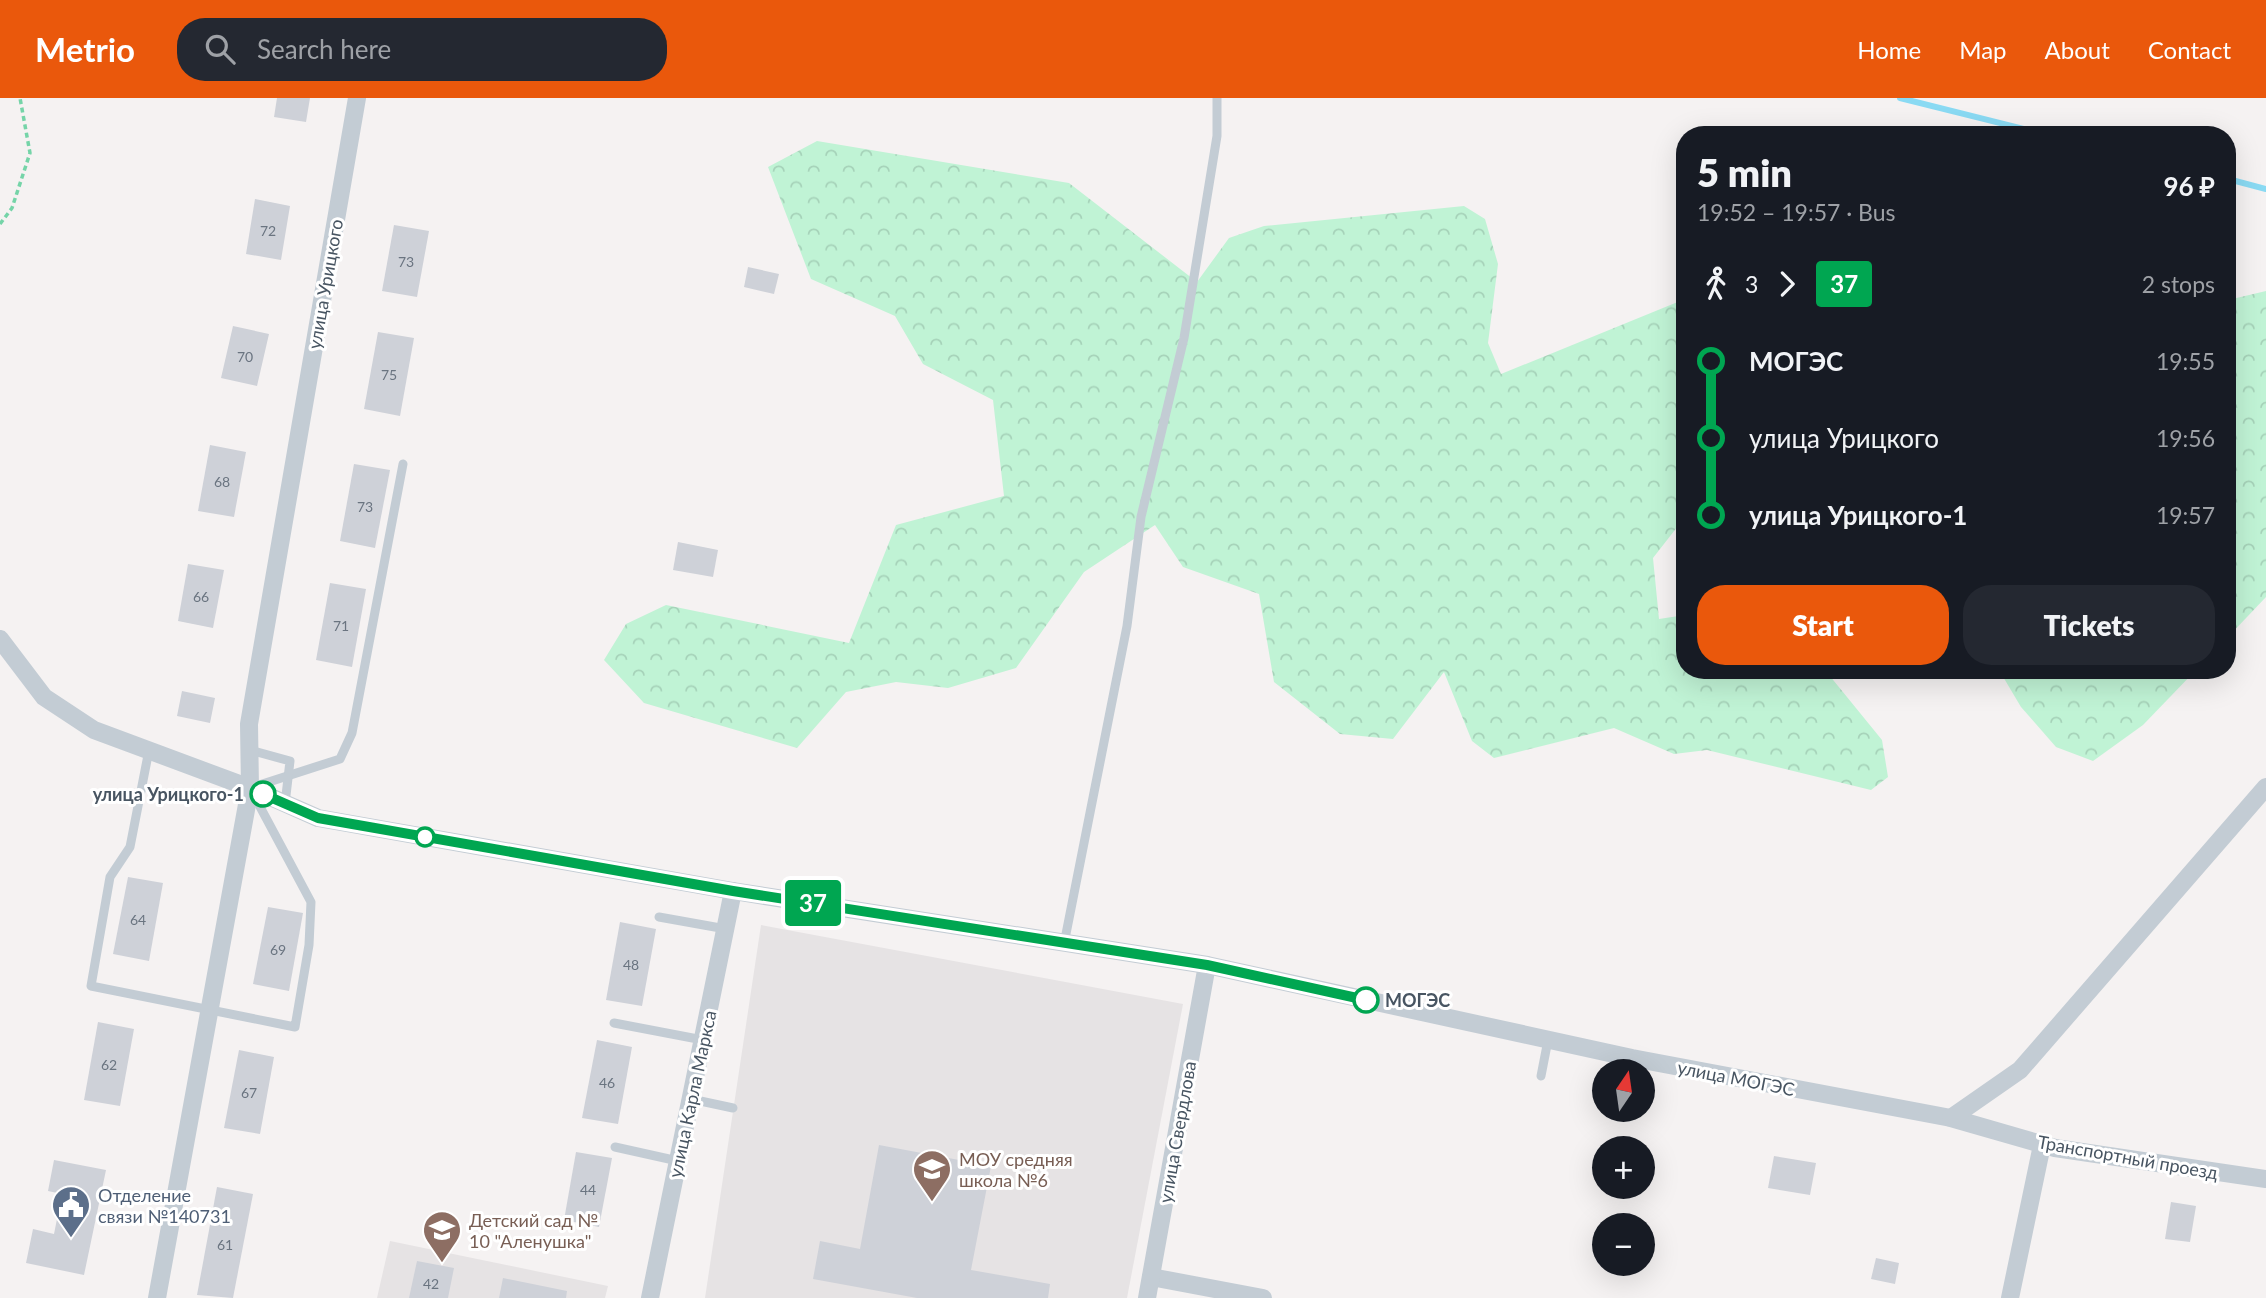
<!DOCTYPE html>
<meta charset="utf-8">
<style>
body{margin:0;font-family:Lato,sans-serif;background:#242831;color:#f1f3f6;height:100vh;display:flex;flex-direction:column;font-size:26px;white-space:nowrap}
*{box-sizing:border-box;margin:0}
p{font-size:23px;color:#9ea1a6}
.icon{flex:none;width:38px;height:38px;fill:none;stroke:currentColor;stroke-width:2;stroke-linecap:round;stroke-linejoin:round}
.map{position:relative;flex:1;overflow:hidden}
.sheet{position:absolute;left:1676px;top:28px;width:560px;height:553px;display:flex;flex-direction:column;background:#171b24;border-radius:28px;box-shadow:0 7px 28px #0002}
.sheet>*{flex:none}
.badge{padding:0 14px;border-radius:5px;font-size:24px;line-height:46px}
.needle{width:46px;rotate:13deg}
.controls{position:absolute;left:1592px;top:961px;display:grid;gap:14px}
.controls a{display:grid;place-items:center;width:63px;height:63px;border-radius:50%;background:#171b24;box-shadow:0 7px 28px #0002;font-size:35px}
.map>.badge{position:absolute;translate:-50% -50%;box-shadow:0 0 0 4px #fff}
.legs{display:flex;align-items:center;gap:10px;height:77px;padding:0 21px;font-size:23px}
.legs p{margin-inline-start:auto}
.headline{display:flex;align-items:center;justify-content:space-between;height:119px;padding:0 21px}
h1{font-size:38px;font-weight:800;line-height:52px}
.primary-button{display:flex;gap:14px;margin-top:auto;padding:14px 21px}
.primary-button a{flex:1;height:80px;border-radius:28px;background:#ea580c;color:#fff;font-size:28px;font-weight:800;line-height:80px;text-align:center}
.primary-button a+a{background:#242831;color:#f1f3f6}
ul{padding:0 21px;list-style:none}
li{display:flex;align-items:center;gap:24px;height:77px;font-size:26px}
li i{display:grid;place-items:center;width:10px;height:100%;margin:0 9px;background:currentColor}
li i::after{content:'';width:18px;height:18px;margin:-9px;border:5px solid;border-radius:50%;background:#171b24}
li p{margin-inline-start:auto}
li:first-child i{background:linear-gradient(#0000 50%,currentColor 0)}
li:last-child i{background:linear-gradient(currentColor 50%,#0000 0)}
header{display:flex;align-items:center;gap:42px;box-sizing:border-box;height:98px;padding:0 35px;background:#ea580c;color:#fff}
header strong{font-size:33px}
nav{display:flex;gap:38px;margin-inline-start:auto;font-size:24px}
.search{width:490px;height:63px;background:#242831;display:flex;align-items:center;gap:18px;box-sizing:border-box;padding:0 24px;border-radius:28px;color:#9ea1a6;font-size:26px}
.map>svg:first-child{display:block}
.education{fill:#e6e3e4}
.forest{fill:url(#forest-crowns)}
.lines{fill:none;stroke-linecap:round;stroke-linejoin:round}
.stream{stroke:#8adaf3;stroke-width:6}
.building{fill:#ced1d8}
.path{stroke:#75d4a8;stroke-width:3.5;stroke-dasharray:5 3.5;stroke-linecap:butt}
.lane{stroke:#c3ccd4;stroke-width:9}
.street{stroke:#c3ccd4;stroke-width:18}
.line-1-casing{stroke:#fff;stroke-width:16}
.line-1{stroke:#00a651;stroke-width:10}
.stop-1-dot{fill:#fff;stroke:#00a651;stroke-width:3.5}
.labels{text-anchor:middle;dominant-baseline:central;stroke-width:6;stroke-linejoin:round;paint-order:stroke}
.number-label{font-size:14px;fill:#6a7480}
.street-label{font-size:18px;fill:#485562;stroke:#fff}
.stop-label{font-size:18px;font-weight:bold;fill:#485562;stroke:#fff;text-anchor:end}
.education-label{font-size:18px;fill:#785e54;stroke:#fff;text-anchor:start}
.service-label{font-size:18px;fill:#4e5e75;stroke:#fff;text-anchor:start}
</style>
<header>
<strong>Metrio</strong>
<div class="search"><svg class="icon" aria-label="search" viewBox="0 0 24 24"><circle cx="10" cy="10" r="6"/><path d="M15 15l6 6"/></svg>Search here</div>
<nav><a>Home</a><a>Map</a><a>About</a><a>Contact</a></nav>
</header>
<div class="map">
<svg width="2266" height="1200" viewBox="0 0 2266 1200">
<defs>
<pattern id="forest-crowns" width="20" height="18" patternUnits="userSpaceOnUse" patternTransform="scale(1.75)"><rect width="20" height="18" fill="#c0f3d5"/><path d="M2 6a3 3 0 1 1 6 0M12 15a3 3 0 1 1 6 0" fill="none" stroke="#a6d2b9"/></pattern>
</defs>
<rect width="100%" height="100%" fill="#f5f2f2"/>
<g class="education">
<polygon points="761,827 1183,906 1127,1200 705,1200"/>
<polygon points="390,1143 608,1188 605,1200 377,1200"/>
</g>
<g class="forest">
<polygon points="817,43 1069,85 1197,184 1229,140 1264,128 1464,108 1485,121 1498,166 1488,245 1501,276 1685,201 1685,419 1653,460 1659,521 1685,517 1685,572 1825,572 1882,642 1888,679 1871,692 1707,652 1674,656 1614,630 1494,660 1472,643 1444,574 1393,641 1340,636 1274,584 1259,496 1183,469 1155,427 1084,474 1016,570 948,590 896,584 846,594 797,650 644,605 604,562 626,526 666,507 849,545 896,427 1004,398 993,302 923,266 895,218 811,181 768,69"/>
<polygon points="2266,193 2266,499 2228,539 2228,202"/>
<polygon points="1999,572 2196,572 2143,627 2093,663 2056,649 2021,609"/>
</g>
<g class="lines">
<g class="stream">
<polyline points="1900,0 2048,37"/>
<polyline points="2228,81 2266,91"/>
</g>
</g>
<g class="building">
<polygon points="277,0 310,0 306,24 274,19"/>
<polygon points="255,101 290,108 281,162 246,156"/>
<polygon points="394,127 429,133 417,199 382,193"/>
<polygon points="748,169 779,176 774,196 744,189"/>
<polygon points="233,228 269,236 257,288 221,280"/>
<polygon points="378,234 414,240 400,318 364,311"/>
<polygon points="210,347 246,354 234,419 198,413"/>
<polygon points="354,366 390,372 375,450 340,443"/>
<polygon points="678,444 718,452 713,479 673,472"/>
<polygon points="188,466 224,472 213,530 178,523"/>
<polygon points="330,485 366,491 352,569 316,562"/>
<polygon points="182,593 215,600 210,625 177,618"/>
<polygon points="128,779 163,785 149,863 113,856"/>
<polygon points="268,809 303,815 289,893 253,886"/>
<polygon points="620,824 656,831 642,908 606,902"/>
<polygon points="98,924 134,931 120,1008 84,1002"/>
<polygon points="597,942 632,949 618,1026 582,1020"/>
<polygon points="239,952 274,959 260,1036 224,1030"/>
<polygon points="879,1047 991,1068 971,1172 1050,1186 1048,1200 917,1200 813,1181 820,1143 860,1151"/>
<polygon points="576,1054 612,1060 599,1129 564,1122"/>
<polygon points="1774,1058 1816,1065 1810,1097 1768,1090"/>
<polygon points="54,1062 106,1072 84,1177 26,1165 33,1131 54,1136 62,1096 48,1093"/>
<polygon points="217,1089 253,1096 233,1200 197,1197"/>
<polygon points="2171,1104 2196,1108 2190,1144 2165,1141"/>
<polygon points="1876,1160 1899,1165 1895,1186 1871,1181"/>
<polygon points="417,1163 454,1170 448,1200 409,1200"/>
<polygon points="503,1180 567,1193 566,1200 499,1200"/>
</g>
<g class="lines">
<polyline class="path" points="0,126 12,110 30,55 20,0"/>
<g class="lane">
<polyline points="149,652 130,749 110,779 91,888 295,929 309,847 311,804 250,690 340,661 352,635 403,366"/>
<polyline points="250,652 290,663 285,706"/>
<polyline points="659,819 726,831"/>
<polyline points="1064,846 1127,528 1141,419 1184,240 1217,38 1217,0"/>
<polyline points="614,925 703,942"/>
<polyline points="1541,978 1548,942"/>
<polyline points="691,1001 733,1010"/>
<polyline points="615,1049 678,1063"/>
</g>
<g class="street">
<polyline points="0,541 44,599 94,632 250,690 318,720 733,793 1207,867 1632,960 1951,1020 2055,1050 2266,1081"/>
<polyline points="1951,1020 2020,972 2266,689"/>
<polyline points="1151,1179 1263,1200"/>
<polyline points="157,1200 250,690 249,626 357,0"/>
<polyline points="650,1200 733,793"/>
<polyline points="1147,1200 1207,867"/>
<polyline points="2010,1200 2042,1047"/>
</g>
</g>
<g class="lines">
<defs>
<polyline id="line-1" points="263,696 318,720 733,793 1207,867 1366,902"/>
</defs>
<use href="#line-1" class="line-1-casing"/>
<use href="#line-1" class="line-1"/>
</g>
<defs>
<symbol id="school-pin" viewBox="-11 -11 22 30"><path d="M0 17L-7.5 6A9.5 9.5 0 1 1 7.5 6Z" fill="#8d6e63" stroke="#fff"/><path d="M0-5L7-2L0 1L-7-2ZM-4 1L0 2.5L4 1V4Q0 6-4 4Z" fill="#fff"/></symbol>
<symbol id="civic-pin" viewBox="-11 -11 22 30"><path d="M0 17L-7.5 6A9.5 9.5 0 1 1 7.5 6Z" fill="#5c6f8a" stroke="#fff"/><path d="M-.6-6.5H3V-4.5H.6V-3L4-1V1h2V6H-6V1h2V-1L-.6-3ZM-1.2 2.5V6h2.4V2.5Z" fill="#fff"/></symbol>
</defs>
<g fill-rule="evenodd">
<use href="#school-pin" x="910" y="1049" width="44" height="60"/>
<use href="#civic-pin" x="49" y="1085" width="44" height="60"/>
<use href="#school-pin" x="420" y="1110" width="44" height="60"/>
</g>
<g class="stop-1-dot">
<circle cx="263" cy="696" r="12"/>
<circle cx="425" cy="739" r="9"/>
<circle cx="1366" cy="902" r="12"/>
</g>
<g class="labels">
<g class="number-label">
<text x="268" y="132">72</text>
<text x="406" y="163">73</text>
<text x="245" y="258">70</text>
<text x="389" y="276">75</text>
<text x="222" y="383">68</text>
<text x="365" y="408">73</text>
<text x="201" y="498">66</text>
<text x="341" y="527">71</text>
<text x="138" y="821">64</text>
<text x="278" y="851">69</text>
<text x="631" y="866">48</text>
<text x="109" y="966">62</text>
<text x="607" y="984">46</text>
<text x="249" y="994">67</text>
<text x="588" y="1091">44</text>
<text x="225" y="1146">61</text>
<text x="431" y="1185">42</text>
</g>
<g class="street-label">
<text transform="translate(325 186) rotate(-80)">улица Урицкого</text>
<text transform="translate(1736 980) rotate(11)">улица МОГЭС</text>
<text transform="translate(692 996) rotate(-78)">улица Карла Маркса</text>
<text transform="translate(1177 1034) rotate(-80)">улица Свердлова</text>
<text transform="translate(2128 1059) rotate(10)">Транспортный проезд</text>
</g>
<g class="stop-label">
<text x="244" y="696">улица Урицкого-1</text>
<text x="1385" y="902" text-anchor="start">МОГЭС</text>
</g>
<g class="education-label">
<text x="959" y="1061">МОУ средняя<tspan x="959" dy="21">школа №6</tspan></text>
<text x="469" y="1122">Детский сад №<tspan x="469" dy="21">10 "Аленушка"</tspan></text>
</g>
<g class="service-label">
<text x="98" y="1097">Отделение<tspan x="98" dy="21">связи №140731</tspan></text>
</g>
</g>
</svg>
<div class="controls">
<a><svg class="needle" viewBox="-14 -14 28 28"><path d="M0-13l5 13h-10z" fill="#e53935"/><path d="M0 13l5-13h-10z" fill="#9ea1a6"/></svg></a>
<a>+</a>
<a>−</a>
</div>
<b class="badge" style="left:813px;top:805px;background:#00a651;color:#fff">37</b>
<section class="sheet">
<div class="headline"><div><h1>5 min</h1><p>19:52 – 19:57 · Bus</p></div><b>96 ₽</b></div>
<div class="legs"><svg class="icon" aria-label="walk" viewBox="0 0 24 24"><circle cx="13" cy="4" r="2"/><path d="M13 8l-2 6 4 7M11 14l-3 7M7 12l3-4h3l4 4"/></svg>3<svg class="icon" aria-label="forward" viewBox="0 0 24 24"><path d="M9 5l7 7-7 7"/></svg><b class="badge" style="background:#00a651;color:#fff">37</b><p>2 stops</p></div>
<ul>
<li><i style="color:#00a651"></i><b>МОГЭС</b><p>19:55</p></li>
<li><i style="color:#00a651"></i><span>улица Урицкого</span><p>19:56</p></li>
<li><i style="color:#00a651"></i><b>улица Урицкого-1</b><p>19:57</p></li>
</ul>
<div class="primary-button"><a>Start</a><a>Tickets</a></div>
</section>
</div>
